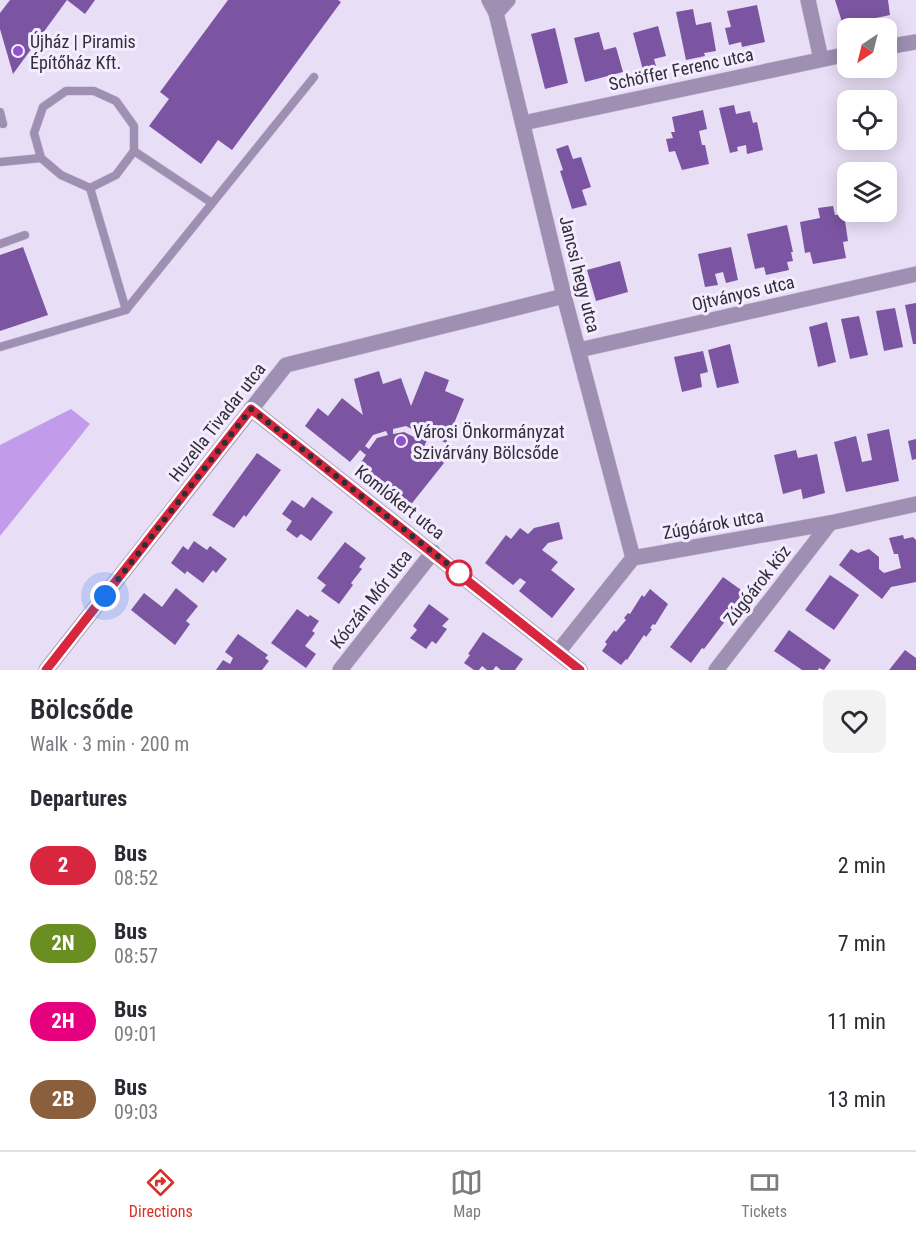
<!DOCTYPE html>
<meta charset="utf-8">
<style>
body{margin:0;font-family:"Roboto Condensed",sans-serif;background:#f2f2f3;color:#2b2b33;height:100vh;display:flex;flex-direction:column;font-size:22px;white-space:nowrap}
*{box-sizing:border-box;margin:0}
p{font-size:20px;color:#7c7c81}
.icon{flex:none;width:33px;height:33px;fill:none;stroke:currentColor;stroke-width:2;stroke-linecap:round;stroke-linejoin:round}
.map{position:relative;height:670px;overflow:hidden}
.panel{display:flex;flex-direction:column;background:#fff;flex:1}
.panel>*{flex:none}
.badge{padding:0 12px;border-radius:20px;font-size:21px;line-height:39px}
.needle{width:39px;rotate:215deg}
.buttons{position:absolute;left:837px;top:18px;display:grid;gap:12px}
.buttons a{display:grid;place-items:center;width:60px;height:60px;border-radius:12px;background:#fff;box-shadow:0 3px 15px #0003;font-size:30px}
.you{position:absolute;width:30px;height:30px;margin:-15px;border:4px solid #fff;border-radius:50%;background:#1a73e8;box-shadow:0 0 0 9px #1a73e833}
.map>.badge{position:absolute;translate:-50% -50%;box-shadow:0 0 0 3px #fff}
h2{padding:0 30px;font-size:22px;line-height:54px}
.round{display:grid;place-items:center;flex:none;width:63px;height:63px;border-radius:12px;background:#f2f2f3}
.head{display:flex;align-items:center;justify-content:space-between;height:102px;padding:0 30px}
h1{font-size:28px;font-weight:600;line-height:45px}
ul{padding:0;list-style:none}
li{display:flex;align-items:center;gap:18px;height:78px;padding:0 30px}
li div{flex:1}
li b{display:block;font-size:22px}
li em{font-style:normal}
li .badge{min-width:66px;font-weight:700;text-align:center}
.menu{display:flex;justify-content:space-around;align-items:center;height:84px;border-top:2px solid #e1e1e2;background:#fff;font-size:16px;color:#7c7c81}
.menu a{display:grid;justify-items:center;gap:3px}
.menu .active{color:#d93025}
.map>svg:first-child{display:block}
.green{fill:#c29ceb}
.building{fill:#7c55a2;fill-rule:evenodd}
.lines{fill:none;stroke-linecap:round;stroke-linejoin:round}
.lane-casing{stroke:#c4bbcf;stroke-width:9}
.street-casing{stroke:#c4bbcf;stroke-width:16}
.lane{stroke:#9f8fb3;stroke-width:8}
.street{stroke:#9f8fb3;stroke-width:15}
.line-casing{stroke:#fff;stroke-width:14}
.line{stroke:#d7263d;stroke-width:9}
.walk{stroke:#322e37;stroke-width:6;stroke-dasharray:0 10.8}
.poi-dot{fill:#9153c9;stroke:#f4ecff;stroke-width:2}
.stop-dot{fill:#fff;stroke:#d7263d;stroke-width:3}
.labels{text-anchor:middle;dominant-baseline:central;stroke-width:6;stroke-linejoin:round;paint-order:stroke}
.poi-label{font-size:18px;fill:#322e37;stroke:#f4ecff;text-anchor:start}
.street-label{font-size:18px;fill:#322e37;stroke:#f4ecff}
</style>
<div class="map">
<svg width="916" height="670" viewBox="0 0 916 670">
<rect width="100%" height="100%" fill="#e8def5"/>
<polygon class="green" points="71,409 90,424 0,536 0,445"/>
<g class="building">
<polygon points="10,0 67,0 13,74 0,29 0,13"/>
<polygon points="67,0 95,0 85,14"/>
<polygon points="228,0 338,0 341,2 232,150 218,140 201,164 149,126 169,99 160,92"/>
<polygon points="835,0 888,0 890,15 843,25"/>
<polygon points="757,5 765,42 742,47 741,42 729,45 725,28 731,27 727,11"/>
<polygon points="693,9 696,25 711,22 716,51 704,53 705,56 686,60 676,12"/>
<polygon points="658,26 666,56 654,59 656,66 643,70 633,33"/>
<polygon points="555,28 568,83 545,89 531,34"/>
<polygon points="599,32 604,50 616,47 623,72 585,82 574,38"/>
<polygon points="734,105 736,114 750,111 753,123 757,122 763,150 747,154 746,145 737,147 738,151 730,153 719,108"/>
<polygon points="703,110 707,129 699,131 702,145 705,145 709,164 682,170 675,151 669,152 666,139 673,138 671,132 675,132 672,117"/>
<polygon points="568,145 573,159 581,157 591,187 582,190 587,205 572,209 560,171 563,170 556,149"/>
<polygon points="833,206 835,215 844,214 848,241 843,242 846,258 813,264 810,252 805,253 800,222 820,218 818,208"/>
<polygon points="787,225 793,252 791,252 793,261 787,262 789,270 766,275 764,267 755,269 747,234"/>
<polygon points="23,247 48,315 0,331 0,255"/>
<polygon points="731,247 738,280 726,283 723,272 715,274 718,285 705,287 698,254"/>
<polygon points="620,261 628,292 596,301 587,270"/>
<polygon points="916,303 916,344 913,344 905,305"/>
<polygon points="895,308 903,347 884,351 876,311"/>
<polygon points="859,316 868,355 850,359 841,319"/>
<polygon points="827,322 836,362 818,367 809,327"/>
<polygon points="730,344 739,383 717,388 708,350"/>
<polygon points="703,351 708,372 700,374 702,387 682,392 674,357"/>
<path d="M379,371L383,384L401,378L411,406L425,371L449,380L445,391L464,399L446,443L429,435L424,447L444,463L409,507L359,465L366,455L360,450L350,462L305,426L318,408L328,416L342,398L363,415L354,379ZM406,426L418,432L416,438L404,432L393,434V429ZM386,431L388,435L377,438L369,449L365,446L373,435Z"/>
<polygon points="889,429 899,481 846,492 834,442 856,436 862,462 872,460 867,434"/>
<polygon points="916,439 916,459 912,460 908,441"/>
<polygon points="796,450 798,458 817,454 825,493 803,499 801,489 783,494 774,455"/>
<polygon points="257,453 281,470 246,517 244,515 234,528 212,515"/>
<polygon points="312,497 333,512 311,541 301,534 297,538 286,530 292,521 282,514 292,500 304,508"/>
<polygon points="559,522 563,539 548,543 542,550 558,562 551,570 575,589 552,618 519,591 526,582 520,578 522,576 513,585 485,563 506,535 511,539 520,528 528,534 534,528"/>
<polygon points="903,535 904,539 913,537 916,540 916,582 891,587 882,599 839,565 851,549 858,553 869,549 879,557 879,569 884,573 901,568 898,554 894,554 889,538"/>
<polygon points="194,541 207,550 210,546 227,559 216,573 213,570 203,583 187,571 185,574 171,563 183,546 188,550"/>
<polygon points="345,542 366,558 359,567 362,569 351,583 353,585 339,604 321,591 326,585 317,578"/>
<polygon points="830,575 859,595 834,630 805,610"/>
<polygon points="723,577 744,592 730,610 732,612 704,649 702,648 691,663 670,647"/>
<polygon points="176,588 198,606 186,621 190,624 175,645 131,610 144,593 162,607"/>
<polygon points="650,589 668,604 655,625 653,624 650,628 652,629 646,637 644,635 627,660 626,659 621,665 602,651 607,644 605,642 614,630 616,632 626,620 624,618 628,613 630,614 642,595 644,597"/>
<polygon points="429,604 449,619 442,626 447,629 436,644 432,641 426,649 410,638 417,630 413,626"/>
<polygon points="297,609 308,617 310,615 319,621 312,631 315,633 305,646 316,654 306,668 271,643"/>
<polygon points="789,630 831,660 824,670 819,668 818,670 802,670 774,651"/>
<polygon points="483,632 523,659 515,670 501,670 496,666 493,670 487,670 482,666 479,670 474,670 464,663 470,655 468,654"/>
<polygon points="238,634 268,655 265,658 269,661 262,670 216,670 223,660 230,664 233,658 225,652"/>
<polygon points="905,650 916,658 916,670 889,670"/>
</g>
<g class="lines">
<defs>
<g id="lane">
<polyline points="0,112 3,124"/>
<polyline points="0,162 41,158"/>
<polyline points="90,188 116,175 134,151"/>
<polyline points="0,244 25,235"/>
<polyline points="126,310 90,188 61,175 41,158 34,133 43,107 66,91 94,91 116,101 134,126 134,151 212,203"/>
<polyline points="0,347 126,310 314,77"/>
</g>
<g id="street">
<polyline points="489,0 496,13 564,296 633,558"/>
<polyline points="808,0 821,59"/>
<polyline points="496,13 508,0"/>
<polyline points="886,47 916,42"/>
<polyline points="523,123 848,54"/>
<polyline points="579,350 916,274"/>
<polyline points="251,409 580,670"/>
<polyline points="558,652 633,558 830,523 916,504"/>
<polyline points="46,670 286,365 564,296"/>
<polyline points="340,670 433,552"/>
<polyline points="716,670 830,523"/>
</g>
</defs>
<use href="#lane" class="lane-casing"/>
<use href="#street" class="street-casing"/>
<use href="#lane" class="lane"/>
<use href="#street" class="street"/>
</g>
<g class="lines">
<defs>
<polyline id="line" points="46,670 251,409 580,670"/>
</defs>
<use href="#line" class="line-casing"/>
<use href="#line" class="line"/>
<polyline class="walk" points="105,596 251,409 459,573"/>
</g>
<g class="poi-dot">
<circle cx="18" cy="51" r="6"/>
<circle cx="401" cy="441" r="6"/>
</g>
<circle class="stop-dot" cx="459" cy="573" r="12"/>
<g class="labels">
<g class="poi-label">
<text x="30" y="41">Újház | Piramis<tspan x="30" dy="21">Építőház Kft.</tspan></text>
<text x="413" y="431">Városi Önkormányzat<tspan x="413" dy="21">Szivárvány Bölcsőde</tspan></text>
</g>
<g class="street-label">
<text transform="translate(681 69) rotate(-12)">Schöffer Ferenc utca</text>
<text transform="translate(580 274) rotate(76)">Jancsi hegy utca</text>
<text transform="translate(743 293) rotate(-13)">Ojtványos utca</text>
<text transform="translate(217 422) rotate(-52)">Huzella Tivadar utca</text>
<text transform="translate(400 502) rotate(38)">Komlókert utca</text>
<text transform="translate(713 524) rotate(-10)">Zúgóárok utca</text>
<text transform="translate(757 585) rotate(-52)">Zúgóárok köz</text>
<text transform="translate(371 599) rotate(-52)">Kóczán Mór utca</text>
</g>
</g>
</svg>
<div class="buttons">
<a><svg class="needle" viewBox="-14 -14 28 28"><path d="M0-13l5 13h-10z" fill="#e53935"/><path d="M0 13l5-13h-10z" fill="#7c7c81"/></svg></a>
<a><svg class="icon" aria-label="locate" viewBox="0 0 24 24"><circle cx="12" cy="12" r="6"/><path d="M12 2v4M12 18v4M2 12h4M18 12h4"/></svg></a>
<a><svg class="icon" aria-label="layers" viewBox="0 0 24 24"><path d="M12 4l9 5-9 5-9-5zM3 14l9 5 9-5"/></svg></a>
</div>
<div class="you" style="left:105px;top:596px"></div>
</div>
<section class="panel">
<div class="head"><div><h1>Bölcsőde</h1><p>Walk · 3 min · 200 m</p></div><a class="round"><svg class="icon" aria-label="heart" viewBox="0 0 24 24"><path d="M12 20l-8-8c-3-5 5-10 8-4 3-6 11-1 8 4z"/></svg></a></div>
<h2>Departures</h2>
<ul>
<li><span class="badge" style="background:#d7263d;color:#fff">2</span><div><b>Bus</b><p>08:52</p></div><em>2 min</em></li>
<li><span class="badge" style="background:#6b8e23;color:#fff">2N</span><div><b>Bus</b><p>08:57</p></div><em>7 min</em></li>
<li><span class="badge" style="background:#e6007e;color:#fff">2H</span><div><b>Bus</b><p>09:01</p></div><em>11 min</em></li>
<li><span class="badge" style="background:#8b5e3c;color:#fff">2B</span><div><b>Bus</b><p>09:03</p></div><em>13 min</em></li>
</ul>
</section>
<nav class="menu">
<a class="active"><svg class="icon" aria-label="directions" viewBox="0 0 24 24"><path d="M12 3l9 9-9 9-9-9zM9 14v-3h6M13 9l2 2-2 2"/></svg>Directions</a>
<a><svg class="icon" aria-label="map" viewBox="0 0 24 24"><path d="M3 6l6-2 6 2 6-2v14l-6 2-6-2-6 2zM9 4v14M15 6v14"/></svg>Map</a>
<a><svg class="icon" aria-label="tickets" viewBox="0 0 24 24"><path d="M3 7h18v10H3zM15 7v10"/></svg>Tickets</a>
</nav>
